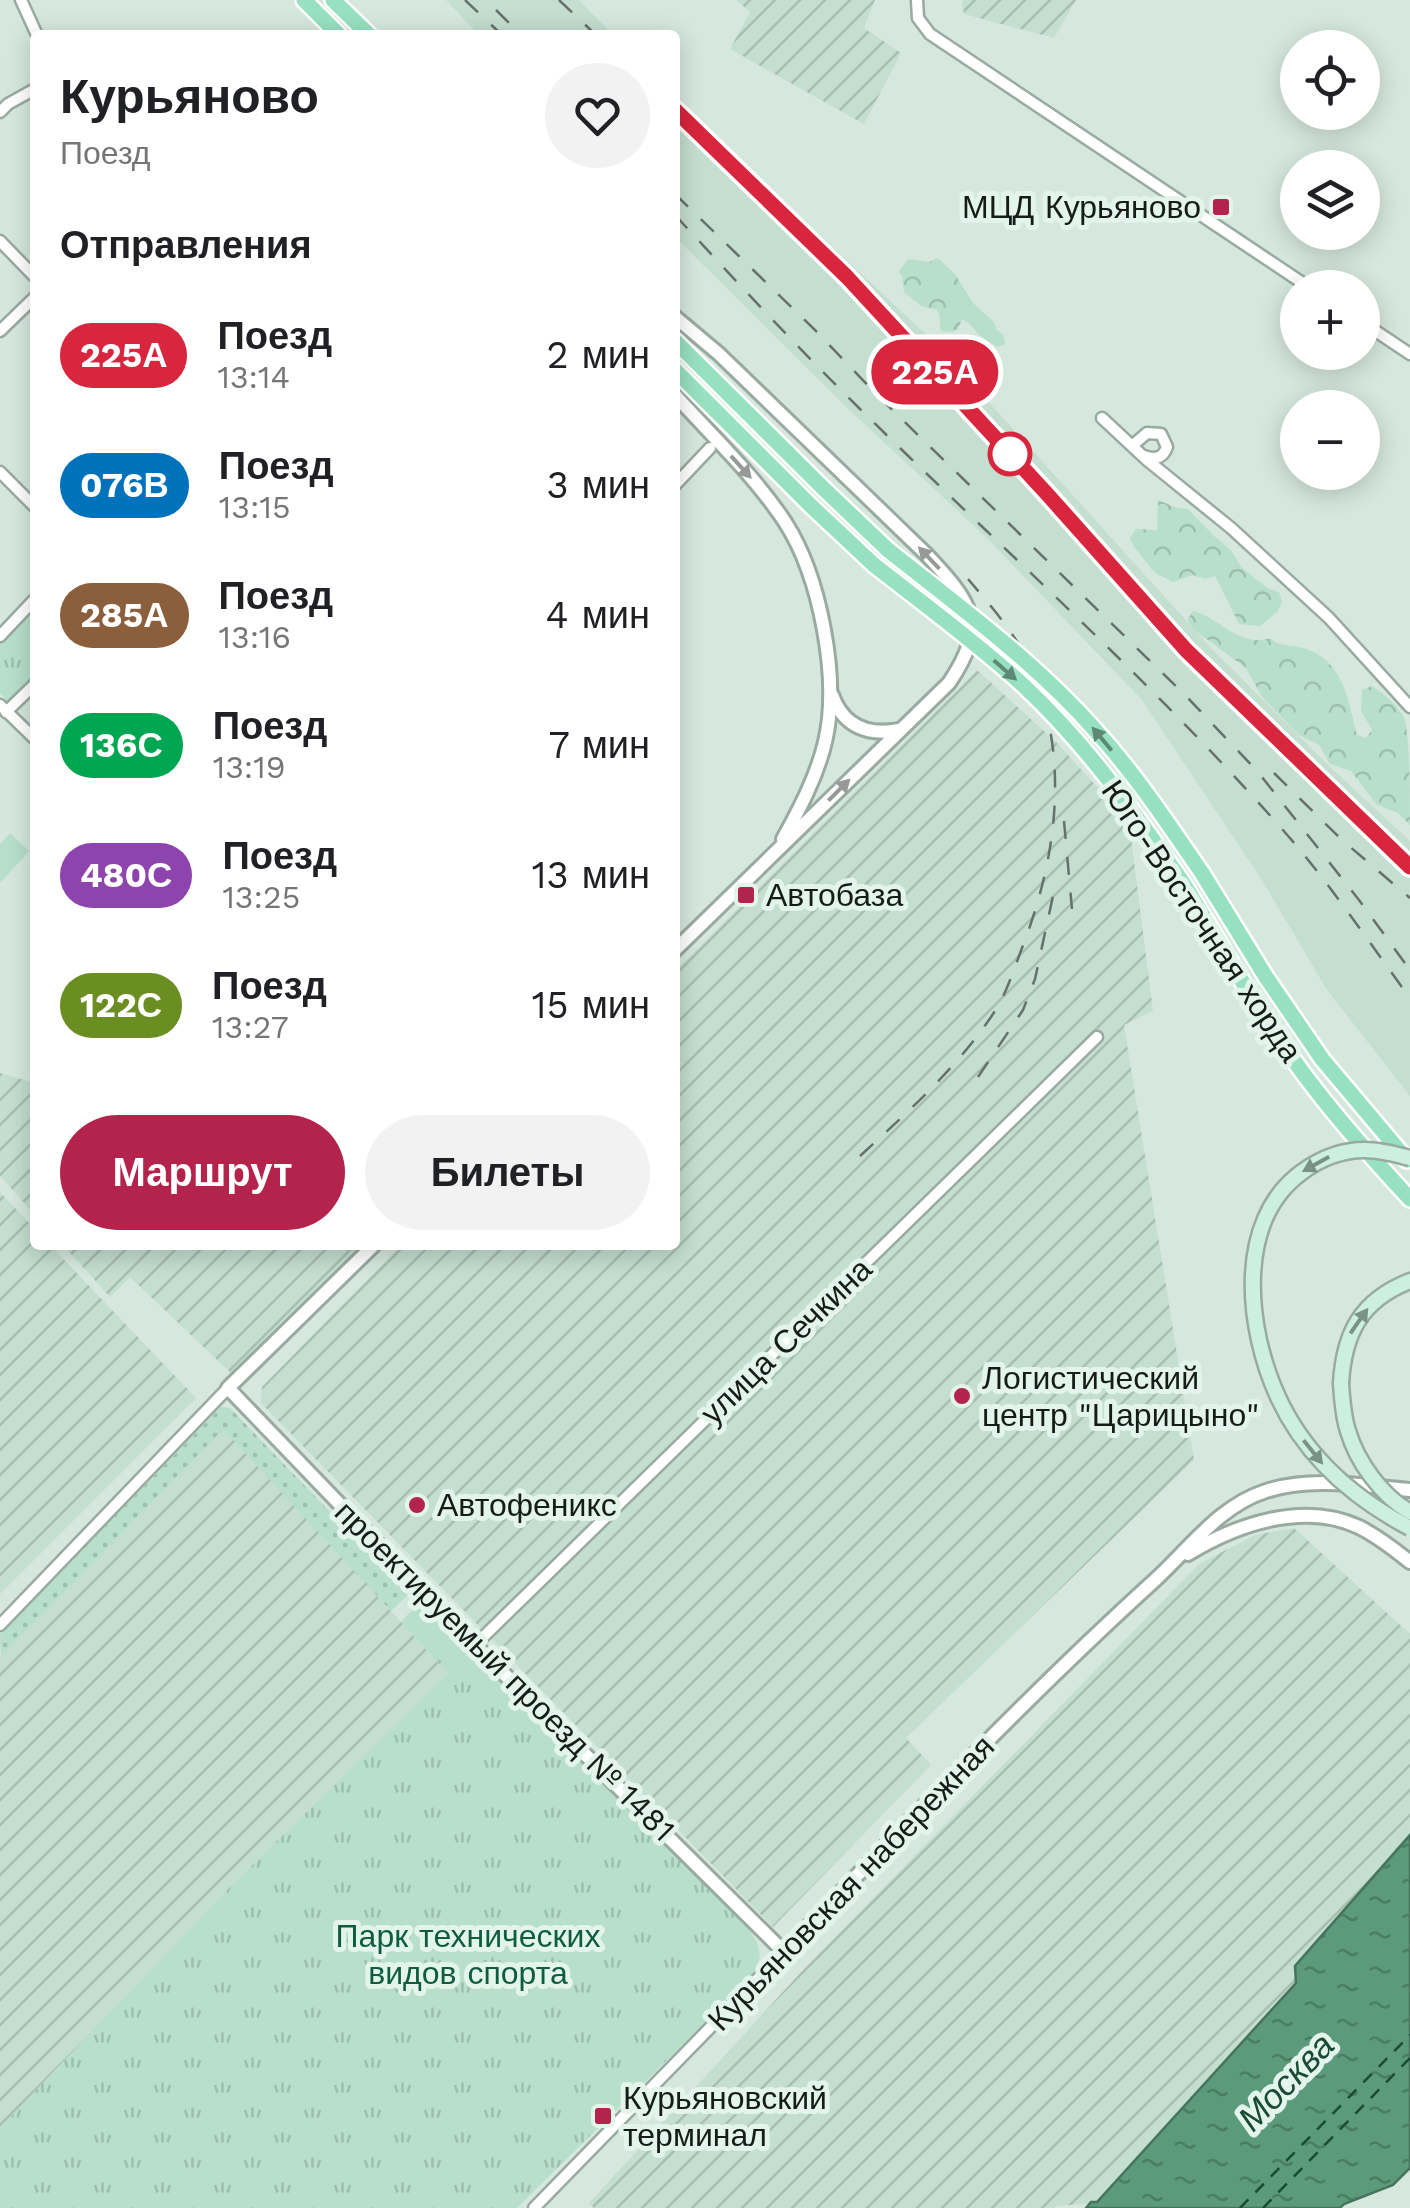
<!DOCTYPE html>
<html lang="ru">
<meta charset="utf-8">
<style>
body{margin:0;font-family:"Work Sans",sans-serif;background:#f2f2f2;color:#202124;height:100vh;display:flex;flex-direction:column;font-size:38px;white-space:nowrap}
*{box-sizing:border-box;margin:0}
p{font-size:32px;color:#757577}
.icon{flex:none;width:55px;height:55px;fill:none;stroke:currentColor;stroke-width:2;stroke-linecap:round;stroke-linejoin:round}
.map{position:relative;flex:1;overflow:hidden}
.details{position:absolute;left:30px;top:30px;width:650px;height:1220px;display:flex;flex-direction:column;background:#fff;border-radius:10px;box-shadow:0 5px 25px #0003}
.details>*{flex:none}
.badge{padding:0 20px;border-radius:32px;font-size:35px;line-height:65px}
.controls{position:absolute;left:1280px;top:30px;display:grid;gap:20px}
.controls a{display:grid;place-items:center;width:100px;height:100px;border-radius:50%;background:#fff;box-shadow:0 5px 25px #0003;font-size:50px}
.map>.badge{position:absolute;translate:-50% -50%;box-shadow:0 0 0 5px #fff}
h2{padding:0 30px;font-size:38px;line-height:90px}
.round{display:grid;place-items:center;flex:none;width:105px;height:105px;border-radius:52px;background:#f2f2f2}
.head{display:flex;align-items:center;justify-content:space-between;height:170px;padding:0 30px}
h1{font-size:48px;font-weight:700;line-height:75px}
.action{display:flex;gap:20px;margin-top:auto;padding:20px 30px}
.action a{flex:1;height:115px;border-radius:60px;background:#b4234b;color:#fff;font-size:40px;font-weight:700;line-height:115px;text-align:center}
.action a+a{background:#f2f2f2;color:#202124}
ul{padding:0;list-style:none}
li{display:flex;align-items:center;gap:30px;height:130px;padding:0 30px}
li div{flex:1}
li b{display:block;font-size:38px}
li em{font-style:normal}
li .badge{min-width:110px;font-weight:700;text-align:center}
.map>svg:first-child{display:block}
.built{fill:#c4decf}
.industrial{fill:url(#industrial-furrows)}
.grass{fill:url(#grass-dots)}
.forest{fill:url(#forest-crowns)}
.park{fill:url(#park-tufts)}
.pitch{fill:#b7dfc9}
.water{fill:url(#water-ripples);stroke:#46745d;stroke-width:2.5}
.lines{fill:none;stroke-linecap:round;stroke-linejoin:round}
.ferry{stroke:#194b35;stroke-width:2.5;stroke-dasharray:12 10;stroke-linecap:butt}
.minor-casing{stroke:#99aba1;stroke-width:15}
.tertiary-casing{stroke:#99aba1;stroke-width:18}
.secondary-casing{stroke:#99aba1;stroke-width:19}
.primary-casing{stroke:#fff;stroke-width:20}
.minor{stroke:#fff;stroke-width:10}
.tertiary{stroke:#fff;stroke-width:12}
.secondary{stroke:#cbf0e0;stroke-width:14}
.primary{stroke:#97e1c0;stroke-width:15}
.rail{stroke:#66716b;stroke-width:2.5;stroke-dasharray:18 18;stroke-linecap:butt}
.secondary-bridge-casing{stroke:#99aba1;stroke-width:19;stroke-linecap:butt}
.primary-bridge-casing{stroke:#fff;stroke-width:20;stroke-linecap:butt}
.secondary-bridge{stroke:#cbf0e0;stroke-width:14}
.primary-bridge{stroke:#97e1c0;stroke-width:15}
.oneway{fill:#969998}
.oneway2{fill:#5d8875}
.oneway3{fill:#7a9186}
.line-casing{stroke:#fff;stroke-width:22}
.line{stroke:#d7263d;stroke-width:15}
.poi-dot{fill:#b4234b;stroke:#e3f5eb;stroke-width:4}
.stop-dot{fill:#fff;stroke:#d7263d;stroke-width:5}
.labels{text-anchor:middle;dominant-baseline:central;stroke-width:10;stroke-linejoin:round;paint-order:stroke}
.poi-label{font-size:32px;fill:#161c19;stroke:#e3f5eb;text-anchor:start}
.street-label{font-size:32px;fill:#161c19;stroke:#e3f5eb}
.park-label{font-size:32px;fill:#0f5d3e;stroke:#e3f5eb}
.water-label{font-size:35px;font-style:italic;fill:#194b35;stroke:#e3f5eb}
</style>
<div class="map">
<svg width="1410" height="2208" viewBox="0 0 1410 2208">
<defs>
<pattern id="industrial-furrows" width="10" height="10" patternUnits="userSpaceOnUse" patternTransform="scale(2.5)"><rect width="10" height="10" fill="#c4decf"/><path d="M-1 1l2-2M0 10L10 0M9 11l2-2" fill="none" stroke="#a8beb1"/></pattern>
<pattern id="grass-dots" width="8" height="8" patternUnits="userSpaceOnUse" patternTransform="scale(2.5)"><rect width="8" height="8" fill="#b7dfc9"/><path d="M2 2h.1M6 6h.1" fill="none" stroke="#9dbfac" stroke-width="1.8" stroke-linecap="round"/></pattern>
<pattern id="forest-crowns" width="20" height="18" patternUnits="userSpaceOnUse" patternTransform="scale(2.5)"><rect width="20" height="18" fill="#b7dfc9"/><path d="M2 6a3 3 0 1 1 6 0M12 15a3 3 0 1 1 6 0" fill="none" stroke="#9dbfac"/></pattern>
<pattern id="park-tufts" width="24" height="20" patternUnits="userSpaceOnUse" patternTransform="scale(2.5)"><rect width="24" height="20" fill="#b7dfc9"/><path d="M3 7l-1-3M5 7V3M7 7l1-3M15 17l-1-3M17 17v-4M19 17l1-3" fill="none" stroke="#9dbfac"/></pattern>
<pattern id="water-ripples" width="26" height="14" patternUnits="userSpaceOnUse" patternTransform="scale(2.5)"><rect width="26" height="14" fill="#5b9a7a"/><path d="M2 4q2-2 4 0t4 0M15 11q2-2 4 0t4 0" fill="none" stroke="#4a7d63"/></pattern>
</defs>
<rect width="100%" height="100%" fill="#d6e8de"/>
<g class="built">
<polygon points="446,0 579,0 613,35 479,35"/>
<polygon points="675,98 938,346 1210,647 1329,766 1410,841 1410,1096 1327,990 1262,880 1142,700 987,538 844,405 675,237"/>
</g>
<g class="industrial">
<polygon points="736,0 875,0 864,28 901,53 864,124 730,49 750,12"/>
<polygon points="963,0 1076,0 1054,38 964,14 962,3"/>
<polygon points="977,670 1057,743 1129,822 1153,1011 1124,1025 1194,1460 906,1738 931,1765 773,1927 261,1403 262,1387 401,1245 675,1245 675,971"/>
<polygon points="0,1073 35,1083 35,1215 0,1176"/>
<polygon points="0,1192 35,1229 35,1245 50,1245 196,1398 0,1594"/>
<polygon points="63,1245 161,1246 367,1245 233,1375 130,1277 110,1297"/>
<polygon points="223,1428 448,1673 223,1894 0,2128 0,1656"/>
<polygon points="1294,1528 1410,1634 1410,1835 1295,1966 1296,1983 1097,2203 1057,2206 1054,2208 594,2208 589,2203 805,1968 1199,1564 1255,1535"/>
</g>
<polygon class="grass" points="221,1407 230,1408 409,1594 391,1611 223,1429 1,1656 0,1635"/>
<g class="forest">
<path d="M938,258L955,274L973,303L994,322L996,329L1004,336L1005,344L998,347C992,344 986,341 981,337C974,330 971,323 962,319L958,329L952,332L941,331C938,323 942,317 937,310L921,306L904,292L902,276L898,272L908,259L929,262Z"/>
<path d="M1158,500L1177,508L1188,509L1214,536L1230,549L1242,568L1269,589L1279,592L1282,602L1278,611L1260,626L1239,624L1215,576L1205,579L1193,575L1173,582C1168,579 1162,577 1157,574C1151,569 1132,546 1130,538L1136,529L1157,530Z"/>
<path d="M1193,611C1221,618 1238,648 1270,638C1280,647 1287,644 1299,647C1343,657 1348,698 1357,735L1366,738L1372,730L1361,711L1362,690L1372,686C1385,695 1398,705 1405,720C1410,742 1410,798 1410,825L1398,813L1377,805L1351,771L1330,764L1319,745L1299,735L1262,697L1246,668L1193,629L1187,620Z"/>
</g>
<g class="park">
<polygon points="35,605 35,676 9,703 0,693 0,642"/>
<path d="M418,1603L746,1925C759,1946 766,1952 752,1976L517,2208H0V2128L223,1894L448,1673L401,1622Z"/>
</g>
<polygon class="pitch" points="10,833 29,851 0,883 0,844"/>
<polygon class="water" points="1410,1835 1410,2168 1393,2185 1344,2204 1340,2208 1086,2208 1091,2202 1097,2202 1296,1983 1295,1966"/>
<g class="lines">
<g class="ferry">
<polyline points="1240,2208 1410,2035"/>
<polyline points="1263,2208 1410,2058"/>
</g>
<defs>
<g id="minor">
<polyline points="21,0 37,35"/>
<polyline points="917,0 918,18 930,34 1310,288"/>
<polyline points="0,112 8,104 35,89"/>
<polyline points="0,241 35,277"/>
<polyline points="1362,322 1410,354"/>
<polyline points="0,331 35,297"/>
<polyline points="1102,418 1147,460 1231,528 1329,618 1410,707"/>
<path d="M1133,445L1147,433L1161,434L1167,447C1163,458 1155,460 1144,456"/>
<polyline points="0,472 35,507"/>
<polyline points="675,485 710,448"/>
<polyline points="0,636 35,599"/>
<polyline points="0,705 35,739"/>
<polyline points="6,712 35,684"/>
<polyline points="0,1625 228,1388"/>
<polyline points="475,1645 1097,1037"/>
<polyline points="534,2208 784,1952"/>
</g>
<g id="tertiary">
<path d="M675,317L719,354L927,555C971,602 989,624 949,683L675,950"/>
<path d="M675,395C712,436 754,475 785,522C820,576 840,679 825,742C817,776 800,808 783,839"/>
<path d="M832,695C843,726 867,736 899,730"/>
<path d="M374,1245L228,1388L475,1645L784,1952C904,1826 1025,1698 1155,1580C1190,1548 1219,1506 1266,1491C1313,1476 1362,1486 1410,1490"/>
<path d="M1188,1554C1237,1524 1304,1501 1359,1527C1377,1536 1394,1549 1410,1562"/>
</g>
<path id="secondary" d="M1341,1383C1344,1333 1361,1300 1410,1281"/>
<g id="primary">
<polyline points="304,0 339,35"/>
<polyline points="333,0 369,35"/>
<polyline points="675,341 824,489 888,550"/>
<polyline points="675,370 811,506 874,565"/>
<polyline points="1202,873 1266,977 1322,1059 1407,1160"/>
<path d="M1183,883C1223,948 1260,1016 1306,1077C1338,1120 1373,1159 1410,1199"/>
</g>
</defs>
<use href="#minor" class="minor-casing"/>
<use href="#tertiary" class="tertiary-casing"/>
<use href="#secondary" class="secondary-casing"/>
<use href="#primary" class="primary-casing"/>
<use href="#minor" class="minor"/>
<use href="#tertiary" class="tertiary"/>
<use href="#secondary" class="secondary"/>
<use href="#primary" class="primary"/>
<g class="rail">
<polyline points="465,0 502,35"/>
<polyline points="559,0 596,35"/>
<polyline points="496,10 521,35"/>
<polyline points="675,111 847,277 1048,495 1186,650 1256,721 1410,867"/>
<polyline points="675,194 817,332 878,396 1185,695 1258,772 1359,900 1410,970"/>
<path d="M675,215C735,280 795,345 858,407C1000,547 1150,679 1282,829C1329,882 1368,941 1410,998"/>
<polyline points="1274,773 1342,840 1410,898"/>
<polyline points="1064,821 1072,909"/>
<polyline points="978,1077 1023,1010 1035,979 1053,896"/>
<path d="M860,1156C908,1112 959,1066 995,1011C1007,992 1014,969 1022,948C1057,858 1071,756 1030,665C1015,633 990,605 968,579"/>
</g>
<defs>
<g id="secondary-bridge">
<path d="M1410,1158C1395,1154 1380,1150 1365,1150C1341,1150 1321,1158 1302,1172C1234,1221 1247,1330 1278,1397C1305,1456 1353,1498 1410,1528"/>
<path d="M1341,1383C1342,1399 1343,1416 1348,1431C1357,1462 1382,1496 1410,1512"/>
</g>
<g id="primary-bridge">
<path d="M888,550C960,607 1035,662 1096,731C1136,775 1169,825 1202,873"/>
<path d="M874,565C925,605 977,643 1024,686C1086,744 1135,813 1183,883"/>
</g>
</defs>
<use href="#secondary-bridge" class="secondary-bridge-casing"/>
<use href="#primary-bridge" class="primary-bridge-casing"/>
<use href="#secondary-bridge" class="secondary-bridge"/>
<use href="#primary-bridge" class="primary-bridge"/>
</g>
<defs><path id="oneway-solid" d="M-6-.8H1V-3.2L6.5 0L1 3.2V.8H-6Z" transform="scale(2.5)"/></defs>
<g class="oneway">
<use href="#oneway-solid" transform="translate(741 467) rotate(48)"/>
<use href="#oneway-solid" transform="translate(929 558) rotate(-134)"/>
<use href="#oneway-solid" transform="translate(839 790) rotate(-45)"/>
</g>
<g class="oneway2">
<use href="#oneway-solid" transform="translate(1005 670) rotate(41)"/>
<use href="#oneway-solid" transform="translate(1102 739) rotate(-130)"/>
</g>
<g class="oneway3">
<use href="#oneway-solid" transform="translate(1316 1164) rotate(151)"/>
<use href="#oneway-solid" transform="translate(1359 1321) rotate(-55)"/>
<use href="#oneway-solid" transform="translate(1313 1452) rotate(51)"/>
</g>
<g class="lines">
<defs>
<polyline id="line" points="675,110 847,277 1048,495 1186,650 1410,867"/>
</defs>
<use href="#line" class="line-casing"/>
<use href="#line" class="line"/>
</g>
<g class="poi-dot">
<rect x="1211" y="197" width="20" height="20" rx="5"/>
<rect x="736" y="885" width="20" height="20" rx="5"/>
<circle cx="962" cy="1396" r="10"/>
<circle cx="417" cy="1505" r="10"/>
<rect x="593" y="2106" width="20" height="20" rx="5"/>
</g>
<circle class="stop-dot" cx="1010" cy="454" r="20"/>
<g class="labels">
<g class="poi-label">
<text x="1201" y="207" text-anchor="end">МЦД Курьяново</text>
<text x="766" y="895">Автобаза</text>
<text x="982" y="1378">Логистический<tspan x="982" dy="37">центр "Царицыно"</tspan></text>
<text x="437" y="1505">Автофеникс</text>
<text x="623" y="2098">Курьяновский<tspan x="623" dy="37">терминал</tspan></text>
</g>
<g class="street-label">
<text transform="translate(1202 921) rotate(56)">Юго-Восточная хорда</text>
<text transform="translate(786 1341) rotate(-44)">улица Сечкина</text>
<text transform="translate(505 1671) rotate(45)">проектируемый проезд № 1481</text>
<text transform="translate(851 1883) rotate(-46)">Курьяновская набережная</text>
</g>
<g class="park-label">
<text x="468" y="1936">Парк технических<tspan x="468" dy="37">видов спорта</tspan></text>
</g>
<g class="water-label">
<text transform="translate(1286 2082) rotate(-46)">Москва</text>
</g>
</g>
</svg>
<div class="controls">
<a><svg class="icon" aria-label="locate" viewBox="0 0 24 24"><circle cx="12" cy="12" r="6"/><path d="M12 2v4M12 18v4M2 12h4M18 12h4"/></svg></a>
<a><svg class="icon" aria-label="layers" viewBox="0 0 24 24"><path d="M12 4l9 5-9 5-9-5zM3 14l9 5 9-5"/></svg></a>
<a>+</a>
<a>−</a>
</div>
<b class="badge" style="left:935px;top:372px;background:#d7263d;color:#fff">225А</b>
<section class="details">
<div class="head"><div><h1>Курьяново</h1><p>Поезд</p></div><a class="round"><svg class="icon" aria-label="heart" viewBox="0 0 24 24"><path d="M12 20l-8-8c-3-5 5-10 8-4 3-6 11-1 8 4z"/></svg></a></div>
<h2>Отправления</h2>
<ul>
<li><span class="badge" style="background:#d7263d;color:#fff">225А</span><div><b>Поезд</b><p>13:14</p></div><em>2 мин</em></li>
<li><span class="badge" style="background:#0072bc;color:#fff">076В</span><div><b>Поезд</b><p>13:15</p></div><em>3 мин</em></li>
<li><span class="badge" style="background:#8b5e3c;color:#fff">285А</span><div><b>Поезд</b><p>13:16</p></div><em>4 мин</em></li>
<li><span class="badge" style="background:#00a651;color:#fff">136С</span><div><b>Поезд</b><p>13:19</p></div><em>7 мин</em></li>
<li><span class="badge" style="background:#8e44ad;color:#fff">480С</span><div><b>Поезд</b><p>13:25</p></div><em>13 мин</em></li>
<li><span class="badge" style="background:#6b8e23;color:#fff">122С</span><div><b>Поезд</b><p>13:27</p></div><em>15 мин</em></li>
</ul>
<div class="action"><a>Маршрут</a><a>Билеты</a></div>
</section>
</div>
